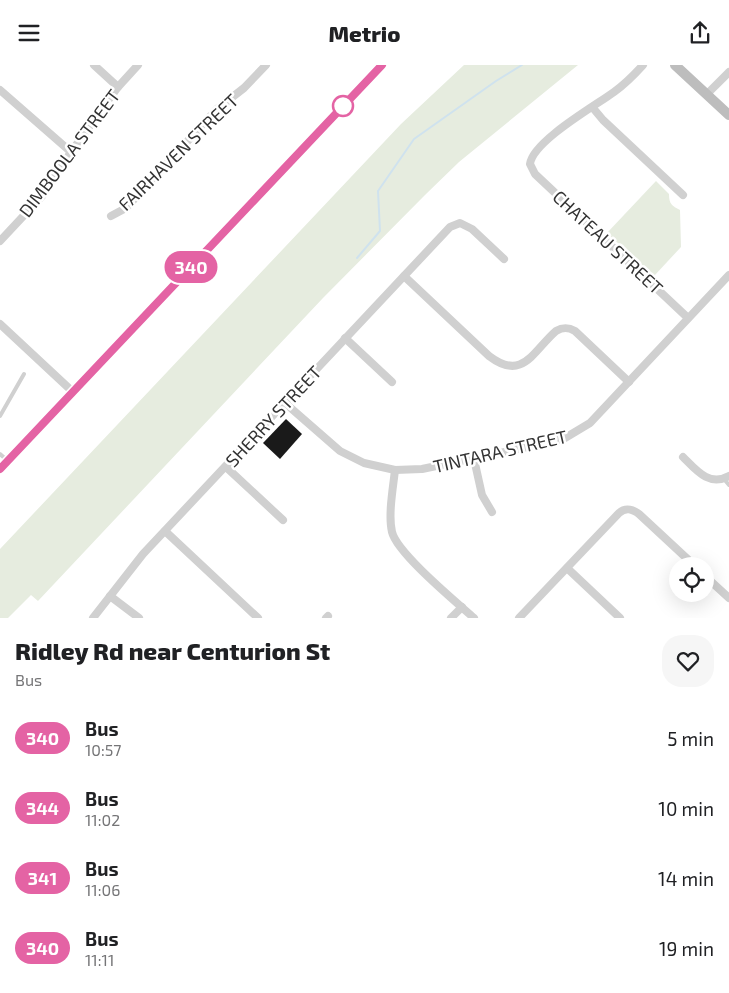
<!DOCTYPE html>
<style>
body{margin:0;font-family:"Exo 2",sans-serif;background:#f6f6f6;color:#202124;height:100vh;display:flex;flex-direction:column;font-size:19px;white-space:nowrap}
*{box-sizing:border-box;margin:0}
p{font-size:16px;color:#757577}
.icon{flex:none;width:28px;height:28px;fill:none;stroke:currentColor;stroke-width:2;stroke-linecap:round;stroke-linejoin:round}
.map{position:relative;height:553px;overflow:hidden}
.sheet{display:flex;flex-direction:column;background:#fff;flex:1}
.sheet>*{flex:none}
.badge{padding:0 10px;border-radius:16px;font-size:18px;line-height:32px}
.controls{position:absolute;left:669px;top:492px;display:grid;gap:10px}
.controls a{display:grid;place-items:center;width:45px;height:45px;border-radius:50%;background:#fff;box-shadow:0 5px 20px #0002;font-size:25px}
.map>.badge{position:absolute;translate:-50% -50%;box-shadow:0 0 0 2px #fff}
.round{display:grid;place-items:center;flex:none;width:52px;height:52px;border-radius:20px;background:#f6f6f6}
.summary{display:flex;align-items:center;justify-content:space-between;height:85px;padding:0 15px}
h1{font-size:24px;font-weight:800;line-height:38px}
ul{padding:0;list-style:none}
li{display:flex;align-items:center;gap:15px;height:70px;padding:0 15px}
li div{flex:1}
li b{display:block;font-size:19px}
li em{font-style:normal}
li .badge{min-width:55px;font-weight:700;text-align:center}
header{display:flex;justify-content:space-between;align-items:center;height:65px;padding:0 15px;background:#fff;font-size:22px;font-weight:800}
.map>svg:first-child{display:block}
.green{fill:#e6ecdf}
.lines{fill:none;stroke-linecap:round;stroke-linejoin:round}
.stream{stroke:#cfe2ee;stroke-width:2}
.building{fill:#1a1a1a}
.service{stroke:#d0d0d0;stroke-width:4}
.minor{stroke:#d0d0d0;stroke-width:8}
.tertiary{stroke:#d0d0d0;stroke-width:9}
.secondary{stroke:#bdbdbd;stroke-width:10}
.line-casing{stroke:#fff;stroke-width:11}
.line{stroke:#e463a4;stroke-width:8}
.stop-dot{fill:#fff;stroke:#e463a4;stroke-width:2.5}
.labels{text-anchor:middle;dominant-baseline:central;stroke-width:5;stroke-linejoin:round;paint-order:stroke}
.street-label{font-size:18px;fill:#333;stroke:#fff}
</style>
<header><svg class="icon" aria-label="menu" viewBox="0 0 24 24"><path d="M4 6h16M4 12h16M4 18h16"/></svg>Metrio<svg class="icon" aria-label="share" viewBox="0 0 24 24"><path d="M12 15V3M7 8l5-5 5 5M5 13v7h14v-7"/></svg></header>
<div class="map">
<svg width="729" height="553" viewBox="0 0 729 553">
<rect width="100%" height="100%" fill="#fff"/>
<g class="green">
<polygon points="464,0 578,0 459,97 425,130 323,233 38,536 31,530 8,553 0,553 0,484 401,59"/>
<path d="M656,116L669,129C669,139 672,141 680,145L681,182L654,211L607,168Z"/>
</g>
<g class="lines">
<polyline class="stream" points="357,193 380,166 378,126 414,74 496,16 522,0"/>
</g>
<polygon class="building" points="286,354 302,369 280,394 263,378"/>
<g class="lines">
<g class="service">
<polyline points="0,351 24,309"/>
<polyline points="0,389 8,396"/>
<polyline points="724,414 729,420"/>
</g>
<g class="minor">
<polyline points="94,0 118,22"/>
<path d="M643,0C634,10 625,19 614,27C595,41 533,76 530,99L535,109L688,253"/>
<polyline points="0,25 71,87"/>
<polyline points="707,29 729,7"/>
<polyline points="593,43 603,55 683,130"/>
<polyline points="111,151 126,143 217,44 244,23 266,0"/>
<polyline points="0,176 43,130 71,87 118,22 138,0"/>
<path d="M404,211L489,291C523,317 533,286 556,266C563,262 568,262 575,266L629,317"/>
<polyline points="0,259 73,327"/>
<polyline points="345,273 392,317"/>
<polyline points="285,338 340,386 364,398 395,405 422,404 552,377 565,373 590,358 729,210"/>
<path d="M683,392C696,405 709,422 729,411"/>
<polyline points="474,394 482,430 492,447"/>
<polyline points="226,402 283,455"/>
<path d="M395,405C393,423 388,450 392,467C397,488 455,536 474,553"/>
<polyline points="165,466 258,553"/>
<polyline points="567,503 620,553"/>
<polyline points="705,511 729,533"/>
<polyline points="110,531 139,553"/>
<polyline points="93,553 143,489 450,162 460,158 472,164 504,194"/>
<polyline points="326,553 328,551"/>
<polyline points="451,553 462,542"/>
<path d="M519,553L619,448C626,442 632,444 639,449L695,501"/>
</g>
<polyline class="tertiary" points="0,404 382,0"/>
<polyline class="secondary" points="675,0 729,50"/>
</g>
<g class="lines">
<defs>
<polyline id="line" points="0,404 382,0"/>
</defs>
<use href="#line" class="line-casing"/>
<use href="#line" class="line"/>
</g>
<circle class="stop-dot" cx="343" cy="41" r="10"/>
<g class="labels">
<g class="street-label">
<text transform="translate(178 87) rotate(-44)">FAIRHAVEN STREET</text>
<text transform="translate(69 88) rotate(-53)">DIMBOOLA STREET</text>
<text transform="translate(608 177) rotate(43)">CHATEAU STREET</text>
<text transform="translate(273 351) rotate(-47)">SHERRY STREET</text>
<text transform="translate(500 386) rotate(-13)">TINTARA STREET</text>
</g>
</g>
</svg>
<div class="controls">
<a><svg class="icon" aria-label="locate" viewBox="0 0 24 24"><circle cx="12" cy="12" r="6"/><path d="M12 2v4M12 18v4M2 12h4M18 12h4"/></svg></a>
</div>
<b class="badge" style="left:191px;top:202px;background:#e463a4;color:#fff">340</b>
</div>
<section class="sheet">
<div class="summary"><div><h1>Ridley Rd near Centurion St</h1><p>Bus</p></div><a class="round"><svg class="icon" aria-label="heart" viewBox="0 0 24 24"><path d="M12 20l-8-8c-3-5 5-10 8-4 3-6 11-1 8 4z"/></svg></a></div>
<ul>
<li><span class="badge" style="background:#e463a4;color:#fff">340</span><div><b>Bus</b><p>10:57</p></div><em>5 min</em></li>
<li><span class="badge" style="background:#e463a4;color:#fff">344</span><div><b>Bus</b><p>11:02</p></div><em>10 min</em></li>
<li><span class="badge" style="background:#e463a4;color:#fff">341</span><div><b>Bus</b><p>11:06</p></div><em>14 min</em></li>
<li><span class="badge" style="background:#e463a4;color:#fff">340</span><div><b>Bus</b><p>11:11</p></div><em>19 min</em></li>
</ul>
</section>
